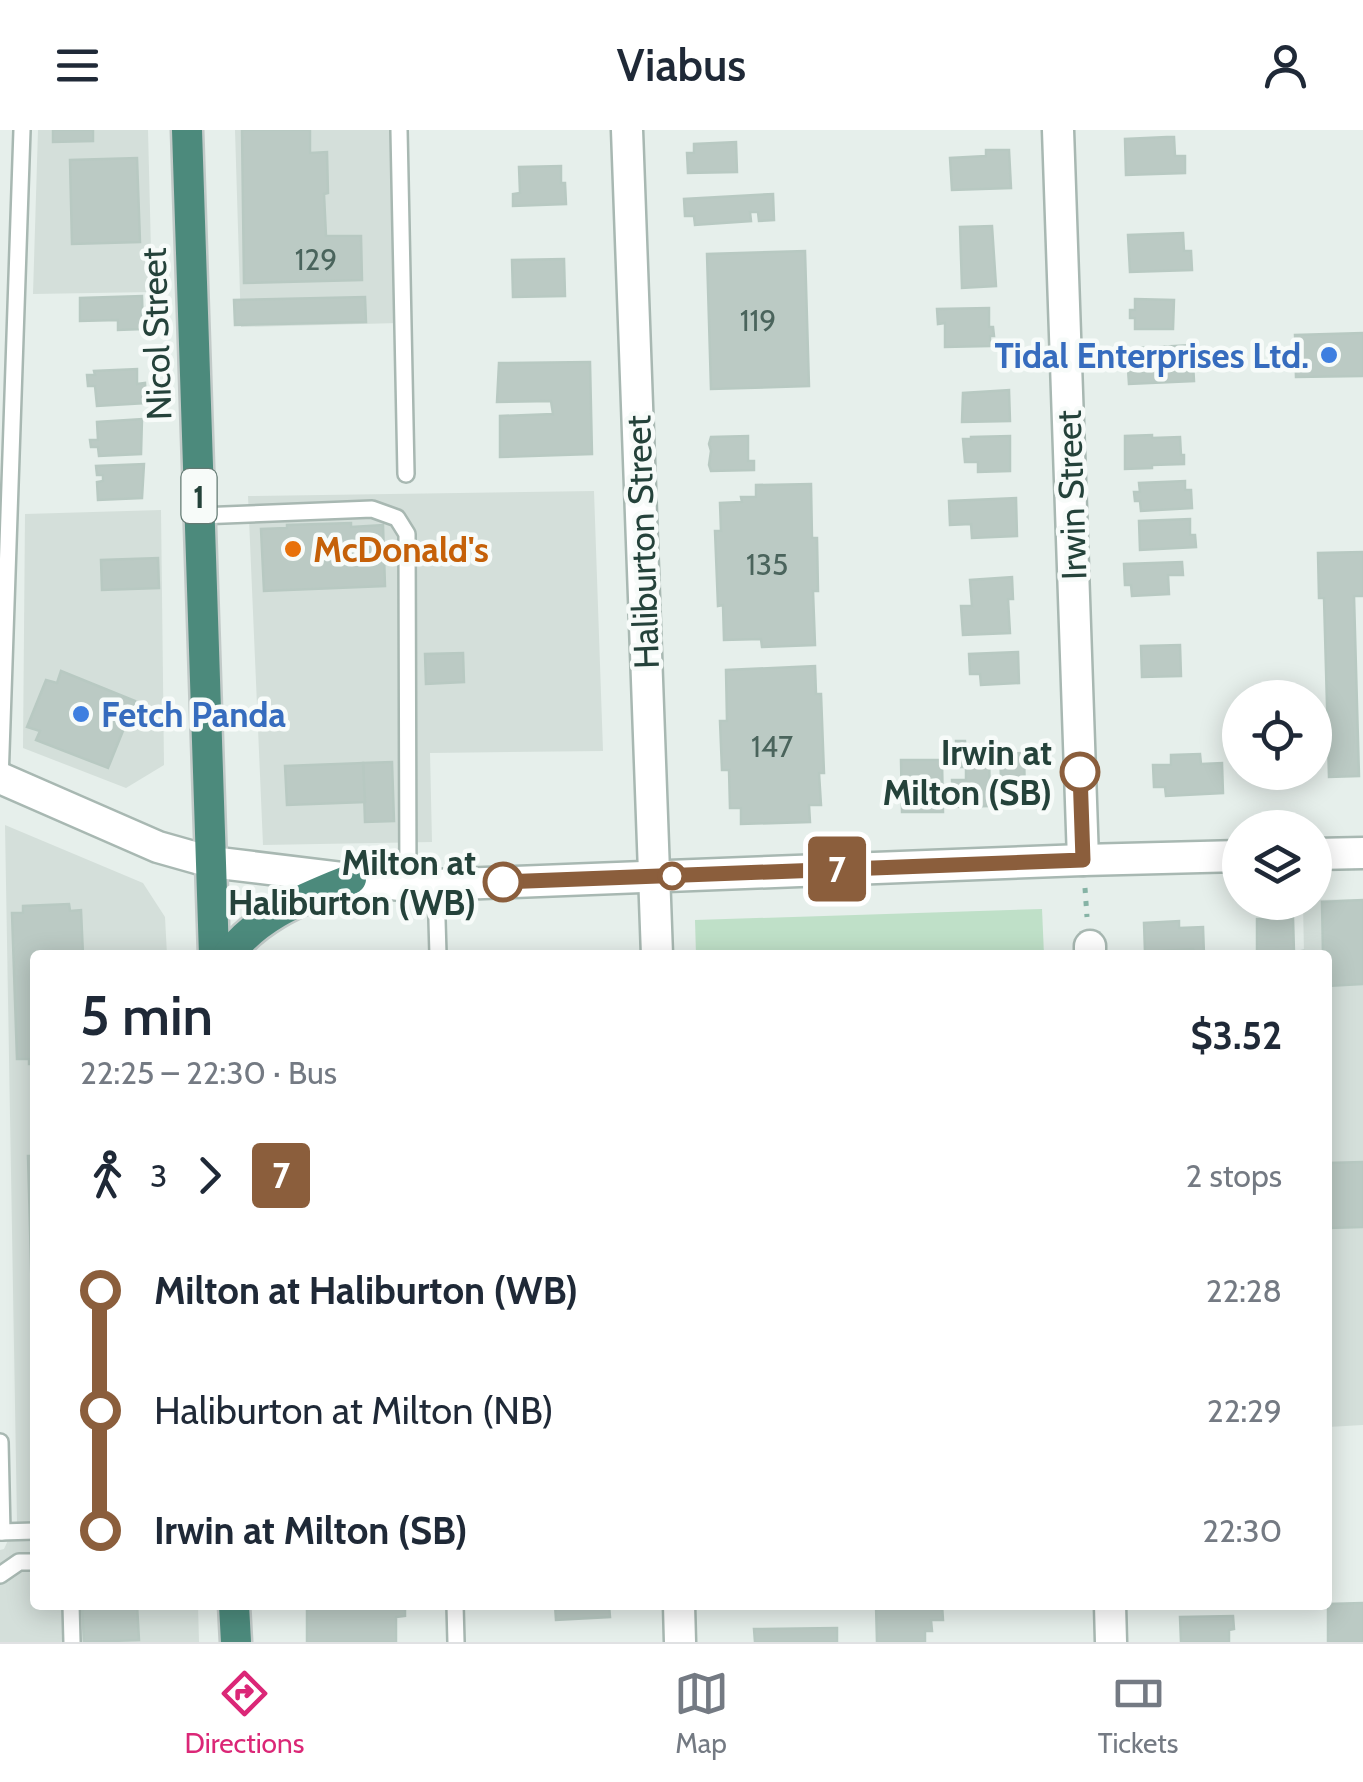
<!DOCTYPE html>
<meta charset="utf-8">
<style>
body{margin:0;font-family:Cabin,sans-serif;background:#f2f2f3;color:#1f2937;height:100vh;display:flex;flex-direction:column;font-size:38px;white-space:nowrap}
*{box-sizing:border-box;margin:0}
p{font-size:32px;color:#747a83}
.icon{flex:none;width:55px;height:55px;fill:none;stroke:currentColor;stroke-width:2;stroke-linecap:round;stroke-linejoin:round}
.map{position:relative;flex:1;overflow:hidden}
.details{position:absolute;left:30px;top:820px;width:1302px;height:660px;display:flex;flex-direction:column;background:#fff;border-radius:10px;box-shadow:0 5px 25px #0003}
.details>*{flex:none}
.badge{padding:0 20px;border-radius:8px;font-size:35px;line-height:65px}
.controls{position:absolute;left:1222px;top:550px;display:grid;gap:20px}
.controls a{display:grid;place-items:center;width:110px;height:110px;border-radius:50%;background:#fff;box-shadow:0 5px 25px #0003;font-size:50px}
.map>.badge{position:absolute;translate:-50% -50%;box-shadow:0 0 0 5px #fff}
.legs{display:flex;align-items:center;gap:15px;height:110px;padding:0 50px;font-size:32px}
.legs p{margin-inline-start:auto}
.summary{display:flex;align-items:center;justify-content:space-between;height:170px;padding:0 50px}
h1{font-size:55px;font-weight:600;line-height:75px}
ul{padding:0 50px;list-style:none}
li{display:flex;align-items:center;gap:35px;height:120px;font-size:38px}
li i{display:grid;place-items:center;width:15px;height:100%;margin:0 12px;background:currentColor}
li i::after{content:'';width:25px;height:25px;margin:-12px;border:8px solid;border-radius:50%;background:#fff}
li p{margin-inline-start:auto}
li:first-child i{background:linear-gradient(#0000 50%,currentColor 0)}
li:last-child i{background:linear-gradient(currentColor 50%,#0000 0)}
header{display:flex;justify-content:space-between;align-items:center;height:130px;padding:0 50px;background:#fff;font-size:45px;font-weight:600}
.tab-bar{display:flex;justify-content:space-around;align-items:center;height:140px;border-top:2px solid #e0e1e3;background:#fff;font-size:28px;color:#747a83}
.tab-bar a{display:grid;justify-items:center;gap:5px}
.tab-bar .on{color:#db2777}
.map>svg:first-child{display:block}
.built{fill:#d4dfda}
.green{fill:#bfe0c8}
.building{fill:#bbcac4;stroke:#b8c9c2;stroke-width:2.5}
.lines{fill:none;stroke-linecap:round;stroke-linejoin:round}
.service-casing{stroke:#a8b8b2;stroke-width:20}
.minor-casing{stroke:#a8b8b2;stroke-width:35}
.tertiary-casing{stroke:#a8b8b2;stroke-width:35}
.trunk-casing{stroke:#c2cac8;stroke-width:35}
.path{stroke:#86b3a5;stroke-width:5;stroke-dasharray:5 8;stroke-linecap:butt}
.service{stroke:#fff;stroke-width:15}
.minor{stroke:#fff;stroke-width:30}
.tertiary{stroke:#fff;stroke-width:30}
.trunk{stroke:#4c8a7c;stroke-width:30}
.line-1-casing{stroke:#fff;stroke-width:22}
.line-1{stroke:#8b5e3c;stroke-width:15}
.shop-dot{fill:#3f7fe0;stroke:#f7fbf9;stroke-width:4}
.food-dot{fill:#e8710a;stroke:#f7fbf9;stroke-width:4}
.stop-1-dot{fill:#fff;stroke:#8b5e3c;stroke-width:5}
.labels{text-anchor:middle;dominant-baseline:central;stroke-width:9;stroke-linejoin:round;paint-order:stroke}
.number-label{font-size:30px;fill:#4a645c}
.shield{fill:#f7fbf9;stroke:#637a73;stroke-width:2.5}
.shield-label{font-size:32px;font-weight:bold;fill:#24423a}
.street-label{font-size:35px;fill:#24423a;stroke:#f7fbf9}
.shop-label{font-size:35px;font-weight:bold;fill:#366cbe;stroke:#f7fbf9;text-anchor:end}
.food-label{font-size:35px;font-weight:bold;fill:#c56008;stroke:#f7fbf9;text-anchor:start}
.stop-label{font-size:35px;font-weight:bold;fill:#24423a;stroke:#f7fbf9;text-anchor:end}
</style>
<header><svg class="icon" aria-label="menu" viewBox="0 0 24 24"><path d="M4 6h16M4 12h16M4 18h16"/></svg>Viabus<svg class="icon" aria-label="person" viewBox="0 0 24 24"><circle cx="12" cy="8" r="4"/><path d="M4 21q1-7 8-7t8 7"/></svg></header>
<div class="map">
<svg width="1363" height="1512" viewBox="0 0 1363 1512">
<rect width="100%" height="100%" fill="#e6efeb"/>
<g class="built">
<polygon points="38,0 148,0 152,162 33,164"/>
<polygon points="235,0 393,0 399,193 241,197"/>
<polygon points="594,361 603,621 430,623 432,712 263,715 248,366"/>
<polygon points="161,380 164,635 126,658 23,618 25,384"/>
<polygon points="5,695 143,753 165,787 167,825 35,825 35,1475 198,1475 199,1512 0,1512 0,1420 4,1419 17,1391"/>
<polygon points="1363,769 1363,1295 1328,1297 1328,825 1304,825 1303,773 1315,772 1315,770"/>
</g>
<polygon class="green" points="1042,779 1044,825 696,825 695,790"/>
<g class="building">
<polygon points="53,0 93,0 93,11 53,12"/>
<polygon points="242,0 310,0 310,23 327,22 328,63 324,64 326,106 361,106 362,150 244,153"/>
<polygon points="1167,7 1174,7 1175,26 1185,26 1185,43 1126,45 1125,9"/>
<polygon points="736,12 737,42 688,43 687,23 694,23 694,14"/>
<polygon points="986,20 1009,20 1011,58 952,60 950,28 986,26"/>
<polygon points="137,28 140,112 72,114 70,30"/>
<polygon points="561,36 561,53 565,53 566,74 513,76 513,64 520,63 519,37"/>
<polygon points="773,64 774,90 759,91 758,82 750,82 751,91 695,95 694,86 685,86 684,69"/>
<polygon points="992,96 996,156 962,158 960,97"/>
<polygon points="1183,103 1184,121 1191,121 1192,140 1130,142 1128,105"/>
<polygon points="805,121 809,256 711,259 707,124"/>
<polygon points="564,129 565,166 513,167 512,130"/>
<polygon points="142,166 143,199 118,200 118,190 80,191 80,168"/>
<polygon points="365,167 366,192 235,195 234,170"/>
<polygon points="1135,169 1174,170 1173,199 1135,199 1135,188 1130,188 1130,180 1135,180"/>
<polygon points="989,178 989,197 993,197 994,206 990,206 990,216 945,217 945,193 938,194 937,179"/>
<polygon points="1363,203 1363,246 1296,247 1295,205"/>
<polygon points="1192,215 1194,251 1129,254 1127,224 1138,223 1138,218"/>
<polygon points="590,232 592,324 500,327 500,286 553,284 551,271 497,272 499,233"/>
<polygon points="137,239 137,254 145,253 146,273 97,276 95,256 88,256 87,245 95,245 94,241"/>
<polygon points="1009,260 1010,291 962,292 963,263"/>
<polygon points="142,289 141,324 99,326 98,317 91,317 90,310 98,310 97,292"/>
<polygon points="1152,305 1152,308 1180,307 1181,325 1184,325 1184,334 1152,335 1152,338 1125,339 1125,306"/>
<polygon points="748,306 748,331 754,331 754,340 711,341 709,335 711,321 709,314 711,307"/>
<polygon points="1010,306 1010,341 978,342 978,332 965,332 963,309 971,309 971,307"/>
<polygon points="144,334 142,368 98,370 97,352 103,351 103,345 97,345 96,336"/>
<polygon points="1185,351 1185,360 1191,360 1192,378 1141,381 1140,371 1135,371 1134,362 1140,362 1139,353"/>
<polygon points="811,354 812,408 817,408 818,461 813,461 815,515 762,517 761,509 724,510 723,475 718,476 715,401 721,401 720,373 742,372 741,367 756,367 756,355"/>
<polygon points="1016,368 1017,406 972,408 971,394 950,395 949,371"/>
<polygon points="1190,389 1190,405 1195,405 1196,417 1140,420 1139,391"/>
<polygon points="351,393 351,397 383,395 385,456 264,461 261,399 287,398 287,395"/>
<polygon points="1363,422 1363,466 1354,466 1359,646 1329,647 1324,468 1319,468 1318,423"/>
<polygon points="158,428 159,458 102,460 101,430"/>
<polygon points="1182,432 1183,445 1168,445 1169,464 1132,466 1131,455 1125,455 1124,434"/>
<polygon points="1012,447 1013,469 1008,469 1010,503 963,505 961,476 972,476 970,450"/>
<polygon points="1180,515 1181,546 1142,547 1141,516"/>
<polygon points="1018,522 1019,553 981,555 980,544 970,544 969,524"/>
<polygon points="463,523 464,552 426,554 425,524"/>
<polygon points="815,536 816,564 821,564 824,643 819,643 821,675 809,675 810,692 741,694 741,678 730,678 729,640 722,640 720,591 727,591 726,540"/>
<polygon points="61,541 135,571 108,638 36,610 40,601 27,597 46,550 57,553"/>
<polygon points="956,611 965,611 966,623 989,623 990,676 952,677 952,650 966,650 966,637 957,637"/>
<polygon points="1024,623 1025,670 1002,670 1000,624"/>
<polygon points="1200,624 1201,634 1222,633 1223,663 1166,666 1165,657 1154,657 1153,635 1171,635 1171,625"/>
<polygon points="901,630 942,630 943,682 902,682"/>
<polygon points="392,632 394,691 365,692 363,633"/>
<polygon points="363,633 365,672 287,675 285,636"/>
<polygon points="1363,770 1363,854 1328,856 1328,825 1323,825 1322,772"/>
<polygon points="69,774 70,781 81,780 83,825 35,825 35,934 29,934 29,929 17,929 12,783 23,783 23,776"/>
<polygon points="1268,781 1281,781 1282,788 1293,788 1294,822 1303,821 1303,825 1257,825 1257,789 1268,789"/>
<polygon points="1179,791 1179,798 1203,797 1204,825 1194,825 1193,819 1145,822 1144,793"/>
<polygon points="28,1026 35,1026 35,1171 32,1171"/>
<polygon points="1363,1032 1363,1097 1328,1098 1328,1033"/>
<polygon points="1363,1473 1363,1512 1328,1512 1328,1474"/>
<polygon points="82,1475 137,1475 139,1510 84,1512"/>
<polygon points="307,1475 405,1475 405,1486 396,1487 396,1512 307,1512"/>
<polygon points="555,1475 609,1475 610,1487 556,1490"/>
<polygon points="876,1475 942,1475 943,1490 931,1490 932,1501 925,1501 925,1512 877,1512"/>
<polygon points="1233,1486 1234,1499 1229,1500 1229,1512 1181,1512 1180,1487"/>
<polygon points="837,1498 837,1512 755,1512 754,1499"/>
</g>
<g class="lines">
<defs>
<g id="service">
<polyline points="399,0 406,344"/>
<polyline points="199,386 372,379 397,388 407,404 408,756"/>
<polyline points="0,651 22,0"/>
<polyline points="436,755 438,825"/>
<polyline points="0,1312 2,1402"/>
<polyline points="0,1402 35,1401"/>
<polyline points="0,1445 19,1432 35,1432"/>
<polyline points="71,1475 72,1512"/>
<polyline points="455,1475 456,1512"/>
</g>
<g id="minor">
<polyline points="627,0 657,825"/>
<polyline points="1058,0 1083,730"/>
<polyline points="1315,724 1363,723"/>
<polyline points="211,732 408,756 1083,730 1240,726"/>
<polyline points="1090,816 1090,825"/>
<polyline points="679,1475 680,1512"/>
<polyline points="1110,1475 1111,1512"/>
</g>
<polyline id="tertiary" points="0,648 158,717 211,732"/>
<g id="trunk">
<polyline points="187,0 214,825"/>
<path d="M228,825C261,783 304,769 351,749"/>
<polyline points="234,1475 236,1512"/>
</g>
</defs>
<use href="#service" class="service-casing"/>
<use href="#minor" class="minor-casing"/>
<use href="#tertiary" class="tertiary-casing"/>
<use href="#trunk" class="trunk-casing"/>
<polyline class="path" points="1085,758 1087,787"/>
<use href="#service" class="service"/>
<use href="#minor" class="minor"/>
<use href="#tertiary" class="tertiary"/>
<use href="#trunk" class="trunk"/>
</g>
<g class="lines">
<defs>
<polyline id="line-1" points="503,752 1083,730 1080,642"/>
</defs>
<use href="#line-1" class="line-1-casing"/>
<use href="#line-1" class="line-1"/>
</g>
<g class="shop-dot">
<circle cx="1329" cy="225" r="10"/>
<circle cx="81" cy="584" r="10"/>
</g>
<circle class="food-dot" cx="293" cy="419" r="10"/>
<g class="stop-1-dot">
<circle cx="1080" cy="642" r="18"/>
<circle cx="672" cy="746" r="12"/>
<circle cx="503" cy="752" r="18"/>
</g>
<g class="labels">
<g class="number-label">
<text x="316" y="129">129</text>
<text x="758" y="190">119</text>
<text x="767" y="434">135</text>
<text x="772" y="616">147</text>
</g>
<rect class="shield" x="181.5" y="339" width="35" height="54" rx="8"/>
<g class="shield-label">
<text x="199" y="366">1</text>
</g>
<g class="street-label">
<text transform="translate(156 204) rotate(-92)">Nicol Street</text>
<text transform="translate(1071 365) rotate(-92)">Irwin Street</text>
<text transform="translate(642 412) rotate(-92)">Haliburton Street</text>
</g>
<g class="shop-label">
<text x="1309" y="225">Tidal Enterprises Ltd.</text>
<text x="101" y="584" text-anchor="start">Fetch Panda</text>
</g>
<g class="food-label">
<text x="313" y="419">McDonald's</text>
</g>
<g class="stop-label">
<text x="1052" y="622">Irwin at<tspan x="1052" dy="40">Milton (SB)</tspan></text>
<text x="476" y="732">Milton at<tspan x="476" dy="40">Haliburton (WB)</tspan></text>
</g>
</g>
</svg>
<div class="controls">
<a><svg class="icon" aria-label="locate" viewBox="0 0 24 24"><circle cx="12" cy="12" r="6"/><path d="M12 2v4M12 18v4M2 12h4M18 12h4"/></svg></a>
<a><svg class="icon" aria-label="layers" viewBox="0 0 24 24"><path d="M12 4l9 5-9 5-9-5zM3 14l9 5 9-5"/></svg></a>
</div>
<b class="badge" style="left:837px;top:739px;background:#8b5e3c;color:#fff">7</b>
<section class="details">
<div class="summary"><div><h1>5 min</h1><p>22:25 – 22:30 · Bus</p></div><b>$3.52</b></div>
<div class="legs"><svg class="icon" aria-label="walk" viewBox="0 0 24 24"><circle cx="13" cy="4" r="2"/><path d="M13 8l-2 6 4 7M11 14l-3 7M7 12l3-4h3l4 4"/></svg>3<svg class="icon" aria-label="forward" viewBox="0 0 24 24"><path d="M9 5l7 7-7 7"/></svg><b class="badge" style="background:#8b5e3c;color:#fff">7</b><p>2 stops</p></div>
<ul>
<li><i style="color:#8b5e3c"></i><b>Milton at Haliburton (WB)</b><p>22:28</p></li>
<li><i style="color:#8b5e3c"></i><span>Haliburton at Milton (NB)</span><p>22:29</p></li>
<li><i style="color:#8b5e3c"></i><b>Irwin at Milton (SB)</b><p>22:30</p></li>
</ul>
</section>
</div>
<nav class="tab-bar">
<a class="on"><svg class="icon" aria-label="directions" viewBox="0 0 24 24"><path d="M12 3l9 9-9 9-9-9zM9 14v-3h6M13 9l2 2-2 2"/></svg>Directions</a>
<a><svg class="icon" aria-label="map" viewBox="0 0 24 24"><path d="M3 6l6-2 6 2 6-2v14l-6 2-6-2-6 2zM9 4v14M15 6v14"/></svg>Map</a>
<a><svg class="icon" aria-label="tickets" viewBox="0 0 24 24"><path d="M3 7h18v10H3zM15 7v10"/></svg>Tickets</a>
</nav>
